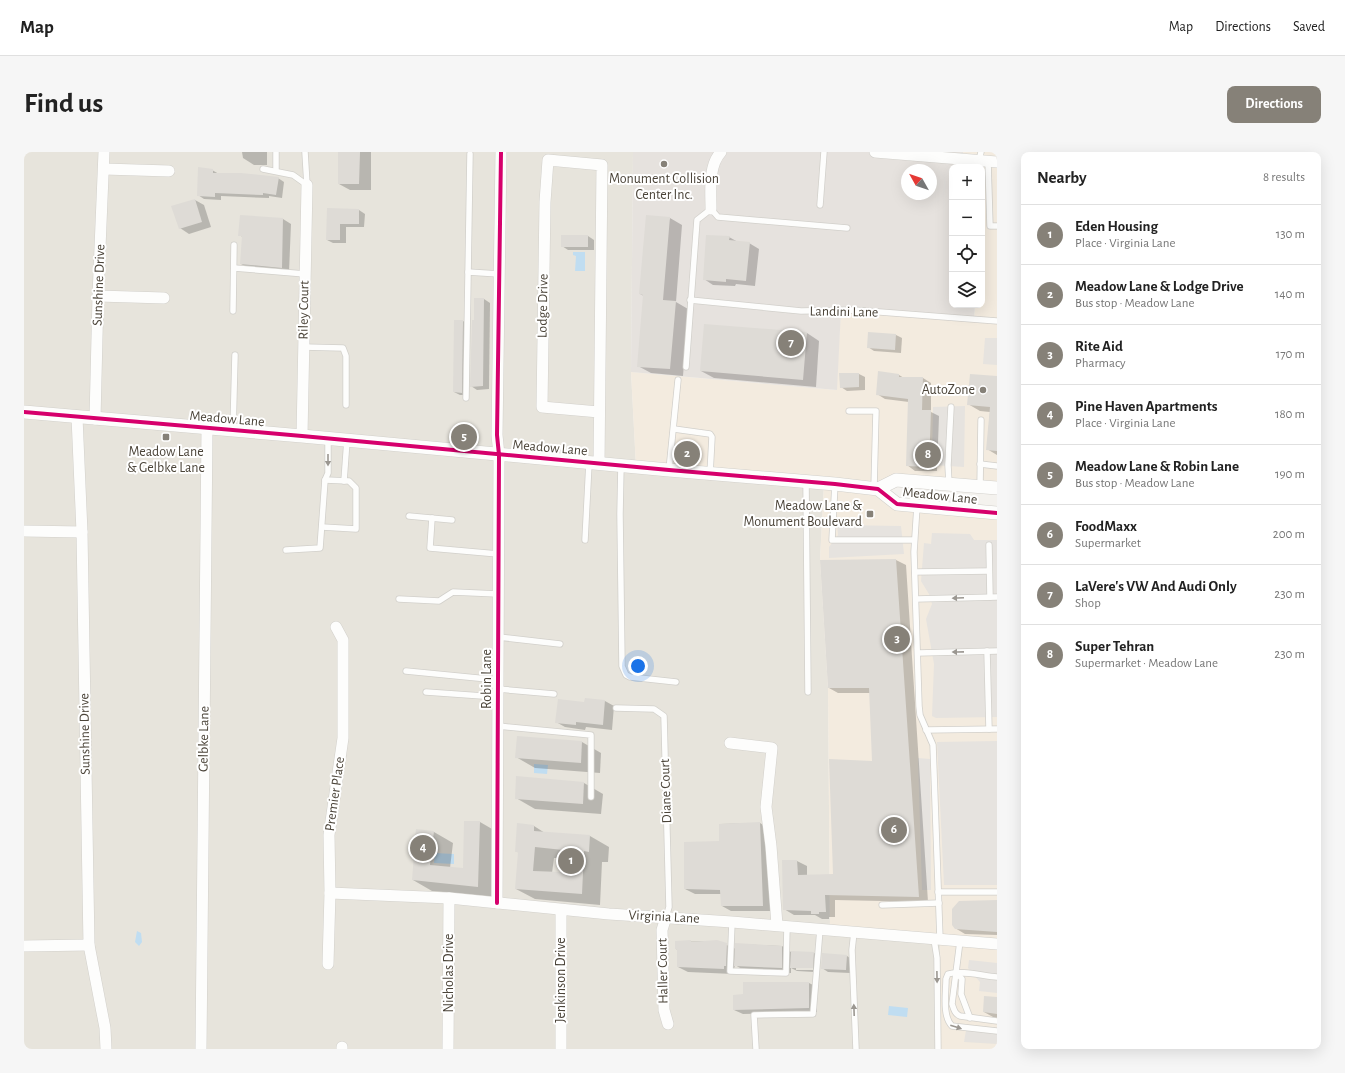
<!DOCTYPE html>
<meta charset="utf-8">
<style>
:root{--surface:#fff;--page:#f6f6f6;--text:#222;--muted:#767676;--line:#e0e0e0;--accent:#868178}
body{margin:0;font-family:"Alegreya Sans",sans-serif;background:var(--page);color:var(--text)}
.controls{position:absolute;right:12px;top:12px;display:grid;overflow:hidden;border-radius:8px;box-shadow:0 4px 16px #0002}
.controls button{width:36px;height:36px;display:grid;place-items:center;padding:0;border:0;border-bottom:1px solid var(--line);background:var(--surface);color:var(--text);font:20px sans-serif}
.compass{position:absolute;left:877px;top:12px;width:36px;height:36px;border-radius:50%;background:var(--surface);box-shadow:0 4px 16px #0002;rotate:310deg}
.you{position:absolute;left:614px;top:514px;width:14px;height:14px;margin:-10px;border:3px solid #fff;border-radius:50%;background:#1a73e8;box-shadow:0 0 0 6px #1a73e833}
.badge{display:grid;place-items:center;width:26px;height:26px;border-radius:50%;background:var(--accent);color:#fff;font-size:13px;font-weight:700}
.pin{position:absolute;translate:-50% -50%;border:2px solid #fff;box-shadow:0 1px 4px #0006}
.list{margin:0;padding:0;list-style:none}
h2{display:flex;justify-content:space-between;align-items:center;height:52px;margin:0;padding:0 16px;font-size:17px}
h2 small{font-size:13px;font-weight:400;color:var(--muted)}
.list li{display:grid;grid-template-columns:26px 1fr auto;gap:12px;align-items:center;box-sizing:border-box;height:60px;padding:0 16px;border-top:1px solid var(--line)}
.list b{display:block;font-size:15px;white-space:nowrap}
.list p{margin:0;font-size:13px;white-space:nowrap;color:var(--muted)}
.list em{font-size:13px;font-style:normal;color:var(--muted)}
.icon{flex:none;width:22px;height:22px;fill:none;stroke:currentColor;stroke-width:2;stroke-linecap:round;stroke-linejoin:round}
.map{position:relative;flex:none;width:973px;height:897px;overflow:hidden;border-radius:8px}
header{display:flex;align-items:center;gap:24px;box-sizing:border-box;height:56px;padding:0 20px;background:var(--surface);border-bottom:1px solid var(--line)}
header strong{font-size:19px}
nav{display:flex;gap:22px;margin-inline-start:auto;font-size:14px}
.intro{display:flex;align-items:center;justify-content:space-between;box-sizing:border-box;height:96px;padding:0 24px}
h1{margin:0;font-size:28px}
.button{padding:10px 18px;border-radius:8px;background:var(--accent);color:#fff;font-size:14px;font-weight:700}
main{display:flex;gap:24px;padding:0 24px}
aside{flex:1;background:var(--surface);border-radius:8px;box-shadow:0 4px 16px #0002}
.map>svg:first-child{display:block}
.residential{fill:#e7e4dc}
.commercial{fill:#f3ebdf}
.industrial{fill:#e6e2de;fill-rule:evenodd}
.parking{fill:#e6e3df}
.water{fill:#c0ddf1}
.shadow{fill:#0003;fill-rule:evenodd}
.building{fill:#dedbd6;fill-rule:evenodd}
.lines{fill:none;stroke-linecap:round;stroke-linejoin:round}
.service-casing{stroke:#d2d0cb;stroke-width:7}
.minor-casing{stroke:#d2d0cb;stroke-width:12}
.tertiary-casing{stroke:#d2d0cb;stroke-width:14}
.service{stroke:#fdfdfc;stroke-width:5.5}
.minor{stroke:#fdfdfc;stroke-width:11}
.tertiary{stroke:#fdfdfc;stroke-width:13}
.cycleway-casing{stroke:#fff;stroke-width:6}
.cycleway{stroke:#d6006c;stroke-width:4}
.oneway{fill:#9b9791}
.poi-dot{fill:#868178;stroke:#fff;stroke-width:1.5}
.labels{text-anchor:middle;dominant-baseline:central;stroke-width:4;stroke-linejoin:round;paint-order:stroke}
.poi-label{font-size:14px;fill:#4b4439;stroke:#fff}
.street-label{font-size:14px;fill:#4b4439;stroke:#fff}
</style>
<header>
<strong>Map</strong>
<nav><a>Map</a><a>Directions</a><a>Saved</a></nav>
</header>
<div class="intro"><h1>Find us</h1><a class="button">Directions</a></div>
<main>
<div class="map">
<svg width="973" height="897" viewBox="0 0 973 897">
<rect width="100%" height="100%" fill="#f4f2ee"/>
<path class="residential" d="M0 0H609L607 220 612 315 800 331 796 408 804 536 806 778 916 787 917 897H0Z"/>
<path class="commercial" d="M939 0H973V336L872 328 855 337 873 352 973 361V897H917L916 787 806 778 804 536 796 408 800 331 612 315 607 220 812 238 817 158 950 167 951 153H958V39L961 9 939 7Z"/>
<path class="industrial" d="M609 0H939V7L961 9 958 39V15H928V153H951L950 167 817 158 813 238 607 220ZM883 18H907V42H883Z"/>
<g class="parking">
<path d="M961 186H973V213L959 212Z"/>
<path d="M941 254 940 315 908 313 909 255Z"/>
<path d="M813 373 877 374 880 402 805 406V395L814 383Z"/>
<path d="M908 381 946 382 950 388H973V565L912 566 908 564 910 512 902 467 908 452 905 442 897 429 900 391 907 392Z"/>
<path d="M973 589V733H920L913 590Z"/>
<path d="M894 606 906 607 907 738H898Z"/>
<path d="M945 808 973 811V841L955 839 956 830 944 816Z"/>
<path d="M943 873 973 876V892L940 890Z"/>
</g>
<g class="water">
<path d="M549 100H561V119H551L552 104 549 103Z"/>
<path d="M510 612 524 613 523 622 510 621Z"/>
<path d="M411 701 430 702V712L410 711Z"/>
<path d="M113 779 117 781 118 790 115 794 111 790Z"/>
<path d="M865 854 884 856 883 865 864 863Z"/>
</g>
<g class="shadow">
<path d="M218 0H243V13H230L219 6Z"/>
<path d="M315 0H347V38H326L315 32Z"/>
<path d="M188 18 195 22 254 26 260 30 258 46 245 44V46L197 44V48L180 47 174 43Z"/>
<path d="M171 48 180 53 187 75 165 82 156 76Z"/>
<path d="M304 57 335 58 341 62 340 75H322V91H309L303 88Z"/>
<path d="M217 64 259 67 267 72 265 120 225 116 217 112 219 85 215 83Z"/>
<path d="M646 66 658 73 652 150 664 157 659 224 627 221 614 214 620 144 616 142Z"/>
<path d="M538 84H564L570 88V98H544L538 94Z"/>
<path d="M705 85 714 90 725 91 735 97 731 134 712 132 711 134 689 133 680 127Z"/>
<path d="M460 147 466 151 465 237 453 238 447 234 451 169Z"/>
<path d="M439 169 445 173 443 243H436L430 240Z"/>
<path d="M783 181 795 189 792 235 690 226 677 219Z"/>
<path d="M872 183 878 186 877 201 850 199 844 195Z"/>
<path d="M835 222 841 225V238L823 239 817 235Z"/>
<path d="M875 223 880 226H899L907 231V260L915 264 913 319H891L883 313 885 250 861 247 853 242Z"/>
<path d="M973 225V303L963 297 966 260 956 259 944 252Z"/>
<path d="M872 408 882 413 904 750 811 748V765H805V767H798L791 763H770L760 757 773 709 783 714V724L810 723 850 610 846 541H814L805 536Z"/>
<path d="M561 547 581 549 590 554 588 578 562 575 561 578 541 575 532 570 561 551Z"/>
<path d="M494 585 558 590 577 601 576 621 511 616 492 605Z"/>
<path d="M560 631 579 642 577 662 511 657 492 646Z"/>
<path d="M456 670 475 681 473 745 408 739 389 728 393 678 410 680 429 691 426 716 440 717Z"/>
<path d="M736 671 746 677 748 759H707L698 754V742H671L661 737 696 690V672Z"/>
<path d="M510 674 521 681 566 684 585 695 584 710H578L576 753 511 747 492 737 495 701 492 699ZM530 706H539L538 722 528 721Z"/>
<path d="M973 749V783L941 782 931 776Z"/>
<path d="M693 789 712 797V792L758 794 767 800 790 801 796 804 790 820 773 819 767 816V821L721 819 711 813 709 822 664 820 654 815V798L652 797V790ZM772 816H789V818H772Z"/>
<path d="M823 804 829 808 826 821 804 820 798 816Z"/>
<path d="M785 831 793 835V860L719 862 710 858 720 843Z"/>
<path d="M973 846V866L969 865 960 860Z"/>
</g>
<g class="building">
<path d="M314 0H336L335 32H314Z"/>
<path d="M174 15 189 17V21H217L255 25 252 43 239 41V43L191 41V45L173 44Z"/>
<path d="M171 47 178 70 155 77 147 54Z"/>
<path d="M303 56 335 57V72H316V88H302Z"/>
<path d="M216 63 259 66 258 116 216 112 218 84H214Z"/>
<path d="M622 63 646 65 639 148 652 149 646 217 613 215 619 143 615 142Z"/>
<rect x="537" y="83" width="27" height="12"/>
<path d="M682 83 706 84 705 88 726 90 722 129 702 127V130L679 128Z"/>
<path d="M450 146H460L459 234 446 235 448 168H450Z"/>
<path d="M430 168H439L438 241 429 240Z"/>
<path d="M680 172 783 180 779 228 676 219Z"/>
<path d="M844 180 872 182 871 198 843 196Z"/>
<path d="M854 219 875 222V225H899L898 258H907L905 315 882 314 884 247 852 243Z"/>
<path d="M815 221H835V235L816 236Z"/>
<path d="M946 222 973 224V299L962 298 966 255 943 253Z"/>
<path d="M872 407 895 745 801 743 802 760H795V762H787V759L759 758 758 708H773L774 723 809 722 805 607 848 609 845 536H804L796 408Z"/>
<path d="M561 546 581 548 579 573 552 570V573L531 571 534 547 560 550Z"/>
<path d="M493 584 558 589 557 611 491 606Z"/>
<path d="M492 624 560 630 559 652 491 647Z"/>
<path d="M440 669H456L454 735 388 728 392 677 410 679 406 713 439 716Z"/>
<path d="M736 670 739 754H697L696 738 660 737V690L695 689V672Z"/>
<path d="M493 671 510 673V679L566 683 565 700 560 699 558 742 491 737 494 700H491ZM511 695 539 698 537 720 509 719Z"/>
<path d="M973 748V780L931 777 928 773V757L935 749Z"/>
<path d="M667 788V790L693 788 703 791 702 814H700V817L653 815V797H651V789Z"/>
<path d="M711 791 758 794V816L710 814Z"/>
<path d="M767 799 790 800 789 816H766Z"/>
<path d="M798 801 823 803 822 818 797 817Z"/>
<path d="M719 830H785V856L709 858V843L719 842Z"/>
<path d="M960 844 973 845V862L959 860Z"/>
</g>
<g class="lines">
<defs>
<g id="service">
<path d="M252 0V19"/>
<path d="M281 0 283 33"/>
<path d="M955 9 957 0"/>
<path d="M964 9 966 74H973"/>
<path d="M239 17 269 23 283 33"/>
<path d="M796 53 800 0"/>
<path d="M210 116 281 122"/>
<path d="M444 120 475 122"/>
<path d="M666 148 777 159 830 158 973 169"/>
<path d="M209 159 210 93"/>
<path d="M279 195 319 196 322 204V253"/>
<path d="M662 215 673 68 687 57 694 65 823 76"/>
<path d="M442 246 446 2"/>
<path d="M825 259H852L850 336"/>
<path d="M650 277 686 282 688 285 686 322"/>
<path d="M209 279 211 203"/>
<path d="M956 312 973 314"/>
<path d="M597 313 596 362 598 514 602 523 606 525 652 530"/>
<path d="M645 318 654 228"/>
<path d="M320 329 323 288"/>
<path d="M782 330 784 540"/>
<path d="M811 332 808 388H890"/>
<path d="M925 332 924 313 927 255"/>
<path d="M956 335 957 268"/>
<path d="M893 354 890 400 895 554 896 563 909 593 916 787"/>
<path d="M385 364 428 368"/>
<path d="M408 366 406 396 474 402"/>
<path d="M298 375 332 377V336L325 329 301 328"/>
<path d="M561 388 565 311"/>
<path d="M965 393 966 445"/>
<path d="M262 398 296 396 301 328 304 321V286"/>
<path d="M891 420 965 419"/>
<path d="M375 447 415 449 429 440 474 442"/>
<path d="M892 447 973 445"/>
<path d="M474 485 536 492"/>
<path d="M963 499 965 577"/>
<path d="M894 501 973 499"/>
<path d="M382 519 474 528"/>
<path d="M474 537 530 542"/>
<path d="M402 540 473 545"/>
<path d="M592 556 630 557 640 564 645 755 642 765"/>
<path d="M474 574 567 583V645"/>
<path d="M902 578 973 577"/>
<path d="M914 740H973"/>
<path d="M858 753 915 751"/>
<path d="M708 770 706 819 762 821 763 774"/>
<path d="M830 780 828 798 832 897"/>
<path d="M910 787 913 806 914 897"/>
<path d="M936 789 928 852C930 858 931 862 936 864L973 869"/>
<path d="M932 820 938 827 937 842 946 866"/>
<path d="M973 825C960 824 935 818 924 822L922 827C922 841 918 864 928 874L973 879"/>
<path d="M732 897 730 863 789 862 796 777"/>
</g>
<g id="minor">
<path d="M851 0 973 10"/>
<path d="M80 17 145 19"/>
<path d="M687 57C687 39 684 14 697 0"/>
<path d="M74 144 140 146"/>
<path d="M53 265 58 380 65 793 81 876 82 897"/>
<path d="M71 267 74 144 80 0"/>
<path d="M278 284 283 33"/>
<path d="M575 312 578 13 524 8 521 50 518 255 575 260"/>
<path d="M0 379 58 380"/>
<path d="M706 591 748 596 742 655 747 694 753 773"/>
<path d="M306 741 425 746 585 762 708 770 973 792"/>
<path d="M473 751 475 303 473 283 477 0"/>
<path d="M537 758V897"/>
<path d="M642 765 638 778 640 858 644 872"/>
<path d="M0 794 65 793"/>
<path d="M304 812 306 741 305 683 319 586V488L312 475"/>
<path d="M177 897 183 277"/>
<path d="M318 897V895"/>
<path d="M424 897 425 746"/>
</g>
<g id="tertiary">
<path d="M0 260 278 284 645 318 811 332 854 337 873 352 973 361"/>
<path d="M854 337 872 328 973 336"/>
</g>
</defs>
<use href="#service" class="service-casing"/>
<use href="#minor" class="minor-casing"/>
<use href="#tertiary" class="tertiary-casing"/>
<use href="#service" class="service"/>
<use href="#minor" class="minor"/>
<use href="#tertiary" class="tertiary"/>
<defs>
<g id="cycleway">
<path d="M0 260 278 284 645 318 811 332 854 337 873 352 973 361"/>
<path d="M473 751 475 303 473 283 477 0"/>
</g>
</defs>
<use href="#cycleway" class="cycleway-casing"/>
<use href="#cycleway" class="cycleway"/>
</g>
<defs><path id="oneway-solid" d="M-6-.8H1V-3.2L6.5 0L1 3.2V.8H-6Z"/></defs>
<g class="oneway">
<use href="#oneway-solid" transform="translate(304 308) rotate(90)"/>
<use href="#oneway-solid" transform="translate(934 446) rotate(178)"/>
<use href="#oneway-solid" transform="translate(934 500) rotate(179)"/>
<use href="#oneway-solid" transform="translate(913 825) rotate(89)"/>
<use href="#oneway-solid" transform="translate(830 858) rotate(-92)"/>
<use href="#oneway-solid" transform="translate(932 875) rotate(18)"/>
</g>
<g class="poi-dot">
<circle cx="640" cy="12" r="4"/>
<circle cx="959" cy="238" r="4"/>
<rect x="138" y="281" width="8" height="8" rx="2"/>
<rect x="842" y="358" width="8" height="8" rx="2"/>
</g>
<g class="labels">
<g class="poi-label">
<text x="640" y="27">Monument Collision<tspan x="640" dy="16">Center Inc.</tspan></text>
<text x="951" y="238" text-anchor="end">AutoZone</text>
<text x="142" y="300">Meadow Lane<tspan x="142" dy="16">&amp; Gelbke Lane</tspan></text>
<text x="838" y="354" text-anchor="end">Meadow Lane &amp;<tspan x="838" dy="16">Monument Boulevard</tspan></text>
</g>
<g class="street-label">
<text transform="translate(75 133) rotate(-88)">Sunshine Drive</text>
<text transform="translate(519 154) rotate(-89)">Lodge Drive</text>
<text transform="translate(280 158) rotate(-89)">Riley Court</text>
<text transform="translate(820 160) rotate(1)">Landini Lane</text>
<text transform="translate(203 267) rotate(5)">Meadow Lane</text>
<text transform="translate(526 296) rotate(5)">Meadow Lane</text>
<text transform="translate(916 344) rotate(6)">Meadow Lane</text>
<text transform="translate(463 527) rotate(-90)">Robin Lane</text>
<text transform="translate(61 582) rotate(-91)">Sunshine Drive</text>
<text transform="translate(180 587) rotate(-89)">Gelbke Lane</text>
<text transform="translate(642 639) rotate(-92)">Diane Court</text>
<text transform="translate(311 642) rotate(-82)">Premier Place</text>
<text transform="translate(640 765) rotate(3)">Virginia Lane</text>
<text transform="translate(639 819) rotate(-91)">Haller Court</text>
<text transform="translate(425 821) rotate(-90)">Nicholas Drive</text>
<text transform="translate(537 828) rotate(-90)">Jenkinson Drive</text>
</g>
</g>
</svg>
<div class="controls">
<button>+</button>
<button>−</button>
<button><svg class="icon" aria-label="locate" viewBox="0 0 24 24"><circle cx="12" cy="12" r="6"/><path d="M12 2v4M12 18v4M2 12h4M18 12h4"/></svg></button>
<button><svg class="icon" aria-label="layers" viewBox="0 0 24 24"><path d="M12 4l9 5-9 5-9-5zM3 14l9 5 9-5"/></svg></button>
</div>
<svg class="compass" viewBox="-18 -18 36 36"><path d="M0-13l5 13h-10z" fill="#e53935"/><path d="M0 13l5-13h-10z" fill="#767676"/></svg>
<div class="you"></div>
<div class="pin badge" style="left:547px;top:709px">1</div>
<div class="pin badge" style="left:663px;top:302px">2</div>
<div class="pin badge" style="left:873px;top:487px">3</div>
<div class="pin badge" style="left:399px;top:696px">4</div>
<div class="pin badge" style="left:440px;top:285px">5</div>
<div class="pin badge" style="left:870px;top:678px">6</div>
<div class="pin badge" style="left:767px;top:191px">7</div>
<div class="pin badge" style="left:904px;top:303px">8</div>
</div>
<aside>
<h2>Nearby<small>8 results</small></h2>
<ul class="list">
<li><span class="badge">1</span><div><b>Eden Housing</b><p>Place · Virginia Lane</p></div><em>130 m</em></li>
<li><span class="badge">2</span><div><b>Meadow Lane &amp; Lodge Drive</b><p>Bus stop · Meadow Lane</p></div><em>140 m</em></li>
<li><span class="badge">3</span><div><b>Rite Aid</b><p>Pharmacy</p></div><em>170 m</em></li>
<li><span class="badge">4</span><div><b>Pine Haven Apartments</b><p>Place · Virginia Lane</p></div><em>180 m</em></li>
<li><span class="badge">5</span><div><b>Meadow Lane &amp; Robin Lane</b><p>Bus stop · Meadow Lane</p></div><em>190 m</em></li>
<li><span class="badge">6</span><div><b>FoodMaxx</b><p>Supermarket</p></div><em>200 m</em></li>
<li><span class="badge">7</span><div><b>LaVere's VW And Audi Only</b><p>Shop</p></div><em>230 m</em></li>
<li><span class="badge">8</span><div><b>Super Tehran</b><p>Supermarket · Meadow Lane</p></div><em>230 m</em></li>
</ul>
</aside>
</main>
